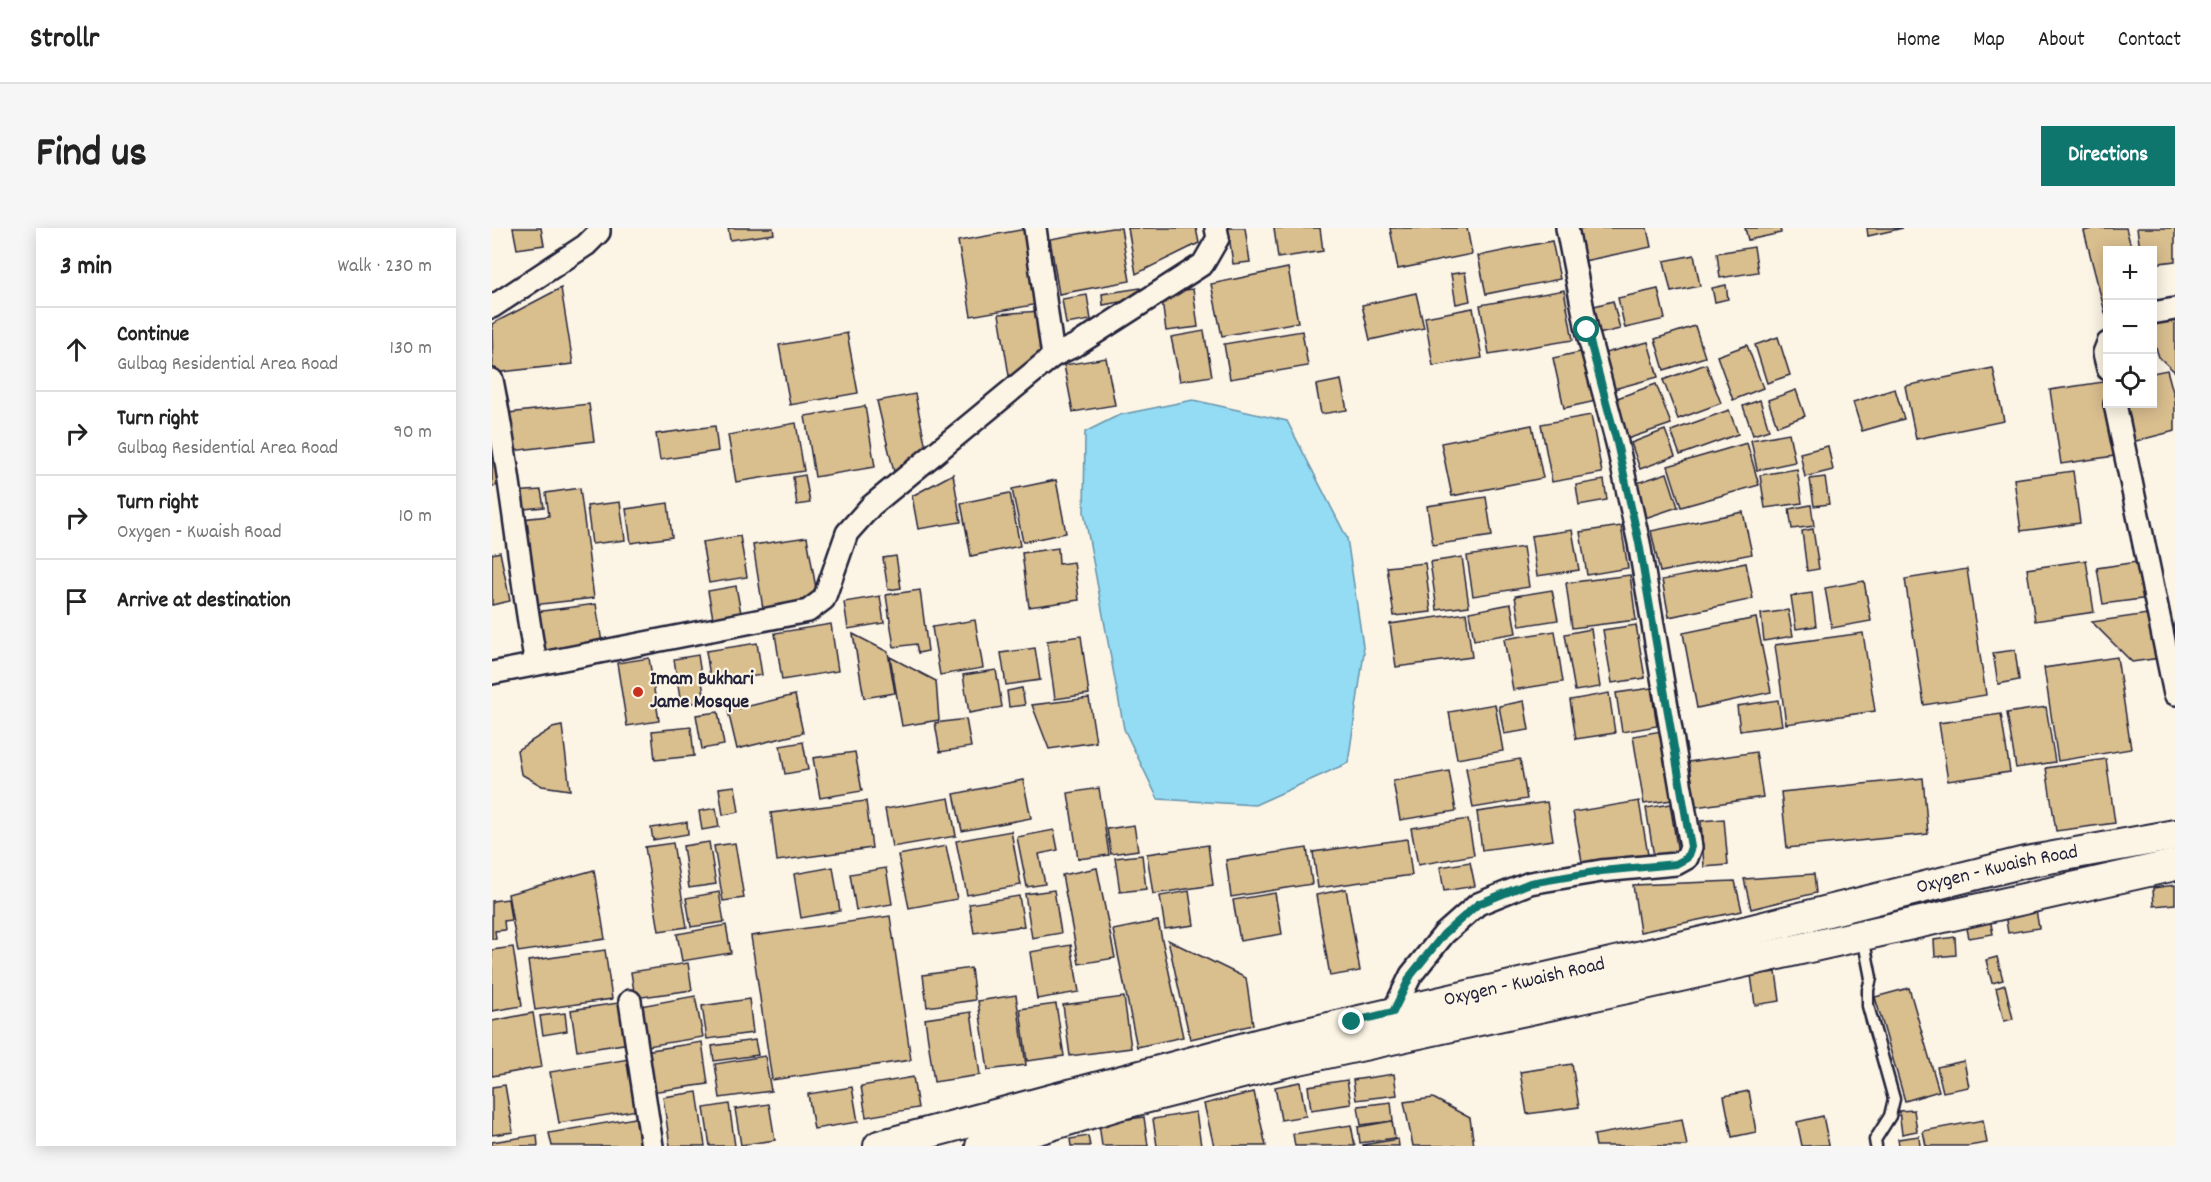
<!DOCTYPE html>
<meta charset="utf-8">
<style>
:root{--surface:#fff;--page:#f6f6f6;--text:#222;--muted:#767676;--line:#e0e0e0;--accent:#0f766e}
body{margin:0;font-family:Dekko,sans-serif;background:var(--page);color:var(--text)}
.controls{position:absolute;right:18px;top:18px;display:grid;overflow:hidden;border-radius:0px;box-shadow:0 3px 15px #0003}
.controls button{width:54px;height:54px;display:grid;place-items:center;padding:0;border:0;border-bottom:2px solid var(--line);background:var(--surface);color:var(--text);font:30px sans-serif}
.stop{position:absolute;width:18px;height:18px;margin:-14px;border:4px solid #0f766e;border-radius:50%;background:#fff}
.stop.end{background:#0f766e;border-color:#fff;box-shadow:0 2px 6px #0008}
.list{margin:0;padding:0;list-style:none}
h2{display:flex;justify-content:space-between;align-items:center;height:78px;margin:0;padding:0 24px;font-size:26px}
h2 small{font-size:20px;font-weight:400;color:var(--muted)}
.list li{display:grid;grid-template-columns:39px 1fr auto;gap:18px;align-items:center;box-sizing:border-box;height:84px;padding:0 24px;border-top:2px solid var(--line)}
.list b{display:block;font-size:22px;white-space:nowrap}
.list p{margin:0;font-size:20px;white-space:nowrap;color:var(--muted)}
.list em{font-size:20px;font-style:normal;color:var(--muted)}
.icon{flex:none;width:33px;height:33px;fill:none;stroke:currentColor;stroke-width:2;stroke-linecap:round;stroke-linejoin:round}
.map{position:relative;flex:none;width:1683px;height:918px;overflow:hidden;border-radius:0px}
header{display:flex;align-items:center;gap:36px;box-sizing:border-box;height:84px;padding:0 30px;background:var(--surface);border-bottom:2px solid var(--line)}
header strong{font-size:28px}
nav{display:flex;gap:33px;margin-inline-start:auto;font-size:21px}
.intro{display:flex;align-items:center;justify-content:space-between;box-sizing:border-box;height:144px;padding:0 36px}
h1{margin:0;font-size:42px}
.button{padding:15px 27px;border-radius:0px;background:var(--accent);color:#fff;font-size:21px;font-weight:700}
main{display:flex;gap:36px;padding:0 36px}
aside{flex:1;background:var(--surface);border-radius:0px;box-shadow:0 3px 15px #0003}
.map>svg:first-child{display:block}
.water{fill:#93dcf4;stroke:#6692aa;stroke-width:1.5}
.building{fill:#d9be8e;stroke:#22223b;stroke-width:1.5}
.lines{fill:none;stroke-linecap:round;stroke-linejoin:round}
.service-casing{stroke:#22223b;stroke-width:15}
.minor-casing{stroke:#22223b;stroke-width:26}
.secondary-casing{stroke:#22223b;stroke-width:34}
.service{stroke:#fcf5e5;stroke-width:10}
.minor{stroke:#fcf5e5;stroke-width:21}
.secondary{stroke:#fcf5e5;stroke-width:30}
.route{stroke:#0f766e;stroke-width:8}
.poi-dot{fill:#c8321e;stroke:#fcf5e5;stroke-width:2}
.labels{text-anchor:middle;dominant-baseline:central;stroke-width:4.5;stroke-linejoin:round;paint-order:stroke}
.poi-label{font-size:20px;font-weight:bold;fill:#22223b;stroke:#fcf5e5;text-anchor:start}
.street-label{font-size:20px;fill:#22223b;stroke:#fcf5e5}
</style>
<header>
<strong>Strollr</strong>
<nav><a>Home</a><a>Map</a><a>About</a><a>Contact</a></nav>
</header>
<div class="intro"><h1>Find us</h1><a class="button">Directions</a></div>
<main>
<aside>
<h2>3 min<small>Walk · 230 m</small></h2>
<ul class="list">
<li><svg class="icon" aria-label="ahead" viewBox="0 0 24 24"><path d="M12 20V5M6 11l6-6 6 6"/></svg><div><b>Continue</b><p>Gulbag Residential Area Road</p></div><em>130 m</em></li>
<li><svg class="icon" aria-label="right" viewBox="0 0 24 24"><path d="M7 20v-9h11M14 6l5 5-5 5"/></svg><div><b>Turn right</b><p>Gulbag Residential Area Road</p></div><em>90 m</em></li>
<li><svg class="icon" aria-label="right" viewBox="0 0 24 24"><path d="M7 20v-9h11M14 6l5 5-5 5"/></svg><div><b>Turn right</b><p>Oxygen - Kwaish Road</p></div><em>10 m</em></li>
<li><svg class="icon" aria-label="arrive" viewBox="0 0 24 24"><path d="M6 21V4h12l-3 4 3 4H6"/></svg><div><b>Arrive at destination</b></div></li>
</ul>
</aside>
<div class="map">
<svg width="1683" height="918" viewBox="0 0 1683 918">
<rect width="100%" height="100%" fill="#fcf5e5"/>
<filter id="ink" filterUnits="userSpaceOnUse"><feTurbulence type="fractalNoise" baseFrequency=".0167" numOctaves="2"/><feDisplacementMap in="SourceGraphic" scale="12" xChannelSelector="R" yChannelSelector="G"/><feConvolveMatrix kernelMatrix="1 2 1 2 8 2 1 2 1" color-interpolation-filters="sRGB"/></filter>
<g filter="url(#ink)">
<path class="water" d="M701 172 795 193 855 310 872 425 856 535 763 577 666 571 632 501 592 284 593 204 627 187Z"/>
<g class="building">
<path d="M21 0H49L52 17 25 21Z"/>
<path d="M236 0H281L282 6 238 12Z"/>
<path d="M620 0H629L638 53 567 66 558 11Z"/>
<path d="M636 0H704L707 15 644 46Z"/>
<path d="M736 0H753L758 34 741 36Z"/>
<path d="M782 0H828L831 23 786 30Z"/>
<path d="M898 0H975L980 26 906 41Z"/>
<path d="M1080 0H1155L1159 19 1087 34Z"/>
<path d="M1253 0H1288L1289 5 1256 12Z"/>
<path d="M1375 0H1411L1376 8Z"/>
<path d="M1603 0H1634L1640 22H1616L1614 88 1592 3Z"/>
<path d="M1645 0H1683V33L1660 36V22H1648Z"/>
<path d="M534 1 547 76 479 88 466 13Z"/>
<path d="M1060 13 1068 51 994 66 986 28Z"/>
<path d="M1262 19 1266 44 1228 50 1225 25Z"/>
<path d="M1202 27 1208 58 1179 64 1172 33Z"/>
<path d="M796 40 806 94 730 108 719 56Z"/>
<path d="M973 44 978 73 964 76 959 46Z"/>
<path d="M1234 57 1236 71 1223 74 1220 60Z"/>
<path d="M69 60 81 136 1 145 0 96Z"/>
<path d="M648 60 650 70 611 77 610 66Z"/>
<path d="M701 61 706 99 674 103 669 65Z"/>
<path d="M1166 61 1173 91 1133 100 1126 70Z"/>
<path d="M1072 62 1081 112 997 126 988 77Z"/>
<path d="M924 65 932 100 878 112 870 77Z"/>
<path d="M595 67 599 92 574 96 570 71Z"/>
<path d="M1121 73 1128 101 1102 107 1095 80Z"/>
<path d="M981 80 990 130 941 138 933 89Z"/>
<path d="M548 83 556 128 518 154 507 86Z"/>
<path d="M1683 84V144L1667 129 1660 108V87Z"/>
<path d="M1203 98 1213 129 1172 142 1163 111Z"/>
<path d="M712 103 720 148 688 153 679 109Z"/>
<path d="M810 103 816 138 738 151 732 116Z"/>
<path d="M355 105 366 165 298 177 287 117Z"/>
<path d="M1286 109 1298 147 1275 155 1263 117Z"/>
<path d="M1156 114 1166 149 1118 162 1109 126Z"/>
<path d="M1255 117 1271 160 1241 172 1225 128Z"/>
<path d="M1093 123 1104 173 1072 180 1061 130Z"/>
<path d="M614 130 623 177 581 184 572 137Z"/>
<path d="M1214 136 1229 175 1186 191 1171 152Z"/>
<path d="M1501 140 1512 193 1424 211 1413 158Z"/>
<path d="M1675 142 1683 171V203L1636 215 1626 176H1660V145Z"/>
<path d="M849 152 855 182 829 186 824 157Z"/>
<path d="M1611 154 1622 228 1569 236 1558 162Z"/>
<path d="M1164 156 1179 196 1135 211 1120 172Z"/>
<path d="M1403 161 1412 191 1370 203 1361 174Z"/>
<path d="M1304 162 1313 188 1285 198 1276 172Z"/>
<path d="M423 166 434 220 402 244 385 173Z"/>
<path d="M1268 172 1277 202 1261 207 1251 178Z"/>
<path d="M97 176 102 213 20 223 16 185Z"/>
<path d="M373 178 383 239 323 249 313 188Z"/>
<path d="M1237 182 1246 206 1188 227 1179 203Z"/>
<path d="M1099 187 1110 245 1060 254 1049 196Z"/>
<path d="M304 195 312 243 244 254 236 207Z"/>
<path d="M0 196 9 257 0 258Z"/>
<path d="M1040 197 1051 250 960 268 949 215Z"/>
<path d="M223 198 226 223 168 232 164 206Z"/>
<path d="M1173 202 1183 228 1148 241 1139 215Z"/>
<path d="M1297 205 1303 234 1265 242 1259 212Z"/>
<path d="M1255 215 1267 257 1189 279 1176 238Z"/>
<path d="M1336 218 1341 242 1313 249 1308 225Z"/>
<path d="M1305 241 1310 275 1273 280 1268 247Z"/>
<path d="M1581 243 1588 295 1529 303 1522 251Z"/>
<path d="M1175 245 1186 279 1147 292 1136 258Z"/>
<path d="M461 246 469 294 426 301 420 268Z"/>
<path d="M313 247 318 275 305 277 301 249Z"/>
<path d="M1333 249 1337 276 1322 278 1318 251Z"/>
<path d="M564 252 574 305 531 314 520 261Z"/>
<path d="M1112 252 1115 272 1087 277 1084 257Z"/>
<path d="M88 260 102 370 41 377 29 291 57 288 54 265Z"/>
<path d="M49 262 52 279 22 282 21 264Z"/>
<path d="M518 265 528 318 479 328 469 275Z"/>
<path d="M994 269 1000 308 941 317 935 278Z"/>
<path d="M128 274 133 312 100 316 95 278Z"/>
<path d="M176 275 180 309 139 315 134 281Z"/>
<path d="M1319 277 1322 298 1300 301 1297 281Z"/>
<path d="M1251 284 1260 326 1168 344 1159 303Z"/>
<path d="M1129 298 1136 340 1095 347 1088 304Z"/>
<path d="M1321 301 1327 341 1315 343 1310 303Z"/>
<path d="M1080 302 1087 342 1045 348 1039 308Z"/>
<path d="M248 308 255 349 217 355 210 314Z"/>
<path d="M315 309 326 372 271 381 261 317Z"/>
<path d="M1031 319 1037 359 981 368 975 328Z"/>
<path d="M566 320 567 336 582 334 587 372 537 379 530 325Z"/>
<path d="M8 324 18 373 0 377V326Z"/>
<path d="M404 328 409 360 396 362 391 330Z"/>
<path d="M970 329 977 378 945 382 938 334Z"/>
<path d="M1594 332 1602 384 1543 393 1535 341Z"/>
<path d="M1651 333 1657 370 1611 376 1605 340Z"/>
<path d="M933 335 939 384 902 388 895 339Z"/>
<path d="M1254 335 1261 371 1177 389 1170 352Z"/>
<path d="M1475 341 1494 467 1432 477 1413 351Z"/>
<path d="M1138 347 1144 392 1080 400 1074 355Z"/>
<path d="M1372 353 1379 393 1340 400 1333 360Z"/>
<path d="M244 358 250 391 222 396 216 363Z"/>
<path d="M428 362 436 423 426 425 424 416 402 419 394 367Z"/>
<path d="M1060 362 1066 392 1028 398 1023 368Z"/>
<path d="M1320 365 1324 398 1304 401 1299 368Z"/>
<path d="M388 368 392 395 356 401 352 374Z"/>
<path d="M104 376 110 415 48 423 43 384Z"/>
<path d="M1019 376 1024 405 982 412 977 384Z"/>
<path d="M1296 382 1301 408 1272 413 1269 386Z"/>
<path d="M974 385 980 429 904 439 898 396Z"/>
<path d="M1662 385 1668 430 1640 434 1600 394Z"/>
<path d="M1264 390 1279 464 1205 480 1191 405Z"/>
<path d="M483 392 491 440 448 447 440 399Z"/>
<path d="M339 396 346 443 290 452 283 405Z"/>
<path d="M1144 397 1153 450 1120 455 1111 402Z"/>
<path d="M1099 401 1108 459 1083 463 1073 406Z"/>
<path d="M1063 403 1071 454 1021 462 1012 411Z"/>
<path d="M1371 405 1383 483 1294 496 1283 417Z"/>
<path d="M361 406 396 424 403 465 372 470Z"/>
<path d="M589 408 597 466 563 471 555 413Z"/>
<path d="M265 415 270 447 219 455 214 423Z"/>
<path d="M543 420 548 452 514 457 509 425Z"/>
<path d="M1523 422 1527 452 1506 456 1501 425Z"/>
<path d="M206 427 213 473 189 477 182 431Z"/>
<path d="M398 429 444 453 447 492 410 498Z"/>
<path d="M1625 429 1639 521 1566 533 1552 440Z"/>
<path d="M157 430 167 493 135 498 125 435Z"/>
<path d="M504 442 510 479 477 485 471 447Z"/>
<path d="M530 460 533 477 517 479 515 463Z"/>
<path d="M1159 460 1165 498 1130 504 1124 465Z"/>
<path d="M1117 465 1123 505 1084 511 1078 472Z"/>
<path d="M303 467 311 505 245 521 236 483Z"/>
<path d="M597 470 604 514 557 521 540 477Z"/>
<path d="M1286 472 1290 497 1248 503 1245 478Z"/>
<path d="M1032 473 1037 502 1012 506 1007 478Z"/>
<path d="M1003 476 1011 523 965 531 957 484Z"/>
<path d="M1554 479 1563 534 1524 540 1515 485Z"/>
<path d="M226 484 232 517 210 521 204 487Z"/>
<path d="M1509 486 1518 544 1456 553 1447 495Z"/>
<path d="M474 491 479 519 448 524 443 495Z"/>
<path d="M70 498 78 562 50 558 29 546 25 522 60 500Z"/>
<path d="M199 499 202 528 163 532 160 503Z"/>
<path d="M1169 503 1180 572 1152 576 1141 508Z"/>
<path d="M311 514 316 542 293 546 288 518Z"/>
<path d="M363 524 370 563 328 570 321 530Z"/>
<path d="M1264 524 1271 569 1204 579 1197 534Z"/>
<path d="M1028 531 1035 571 981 580 974 540Z"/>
<path d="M1614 531 1623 595 1564 603 1554 540Z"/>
<path d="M957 543 964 583 908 592 901 553Z"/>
<path d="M1431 550 1436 606 1295 620 1289 564Z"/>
<path d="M531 552 539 590 470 603 462 566Z"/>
<path d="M243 558 247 584 231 587 227 560Z"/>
<path d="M607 560 617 627 586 631 576 565Z"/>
<path d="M457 570 464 608 400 619 393 581Z"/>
<path d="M374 573 380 620 285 633 279 585Z"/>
<path d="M1147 573 1156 627 1091 639 1081 584Z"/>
<path d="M1055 574 1061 612 990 622 985 584Z"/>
<path d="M1178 576 1186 625 1162 629 1154 580Z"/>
<path d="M224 580 227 599 210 602 207 583Z"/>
<path d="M976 591 982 627 926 637 919 600Z"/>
<path d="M1232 591 1236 637 1212 639 1209 593Z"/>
<path d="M195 594 196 606 161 612 159 600Z"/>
<path d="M642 597 646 622 619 626 615 601Z"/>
<path d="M562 602 566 622 547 626 553 656 535 659 525 609Z"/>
<path d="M519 603 529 657 475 667 464 613Z"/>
<path d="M915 611 920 647 826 660 821 624Z"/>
<path d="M217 614 224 656 197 660 191 618Z"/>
<path d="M181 615 195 699 167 703 153 619Z"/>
<path d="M243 615 252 670 231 673 222 618Z"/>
<path d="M716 617 721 657 661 666 655 626Z"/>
<path d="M454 618 465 671 417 680 406 627Z"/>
<path d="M815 620 820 656 739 669 734 632Z"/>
<path d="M650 627 654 661 628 664 623 630Z"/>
<path d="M978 634 983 658 952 663 948 639Z"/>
<path d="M341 639 348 683 309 690 302 646Z"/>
<path d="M394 640 400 676 364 682 358 646Z"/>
<path d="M605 640 623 730 587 736 570 647Z"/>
<path d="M102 642 113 711 26 724 16 666Z"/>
<path d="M1322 646 1324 665 1259 681 1252 651Z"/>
<path d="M1243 653 1250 683 1148 704 1141 657Z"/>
<path d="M1683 657V676L1662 678 1661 660Z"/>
<path d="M854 661 868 743 838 748 824 667Z"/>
<path d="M562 662 569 705 540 710 533 666Z"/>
<path d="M697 663 702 697 673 701 668 668Z"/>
<path d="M227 664 232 694 199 699 194 670Z"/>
<path d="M783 665 790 706 748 713 741 672Z"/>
<path d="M527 668 532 698 482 705 477 676Z"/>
<path d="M16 671 19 692 12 693 13 702 3 703 4 711H0V673Z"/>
<path d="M1544 682 1547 700 1516 705 1513 686Z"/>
<path d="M398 688 419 832 280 852 259 708Z"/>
<path d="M1498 691 1501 706 1477 710 1474 696Z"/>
<path d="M666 693 691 809 645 819 621 702Z"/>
<path d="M234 697 239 725 190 733 185 706Z"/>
<path d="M1463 709 1464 727 1443 729 1442 712Z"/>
<path d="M676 712 754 750 761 797 698 811Z"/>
<path d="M579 717 587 764 545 771 538 724Z"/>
<path d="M21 719 30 778 0 783V722Z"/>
<path d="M113 722 120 771 43 782 36 733Z"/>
<path d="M1505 729 1511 752 1500 755 1494 732Z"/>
<path d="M196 735 200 762 143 770 139 744Z"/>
<path d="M479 740 483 772 435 779 431 747Z"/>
<path d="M1284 744 1288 773 1263 777 1259 747Z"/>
<path d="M1513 757 1521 791 1512 793 1504 760Z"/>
<path d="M1417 760 1447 863 1413 873 1383 769Z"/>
<path d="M524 767 534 837 496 842 486 773Z"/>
<path d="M203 768 211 809 156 818 148 778Z"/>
<path d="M632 769 639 820 578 828 571 777Z"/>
<path d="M257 771 261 805 215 811 210 778Z"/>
<path d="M133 774 138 815 85 823 79 782Z"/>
<path d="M564 776 572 828 535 833 528 781Z"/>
<path d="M479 784 488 847 442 854 433 791Z"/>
<path d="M41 785 50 839 0 848V793Z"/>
<path d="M73 785 75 803 51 807 48 788Z"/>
<path d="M263 812 266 827 222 833 220 818Z"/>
<path d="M210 814 216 856 159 864 153 823Z"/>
<path d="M273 828 279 863 228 870 223 836Z"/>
<path d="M137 831 146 882 67 895 58 844Z"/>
<path d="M1472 833 1477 859 1451 864 1445 839Z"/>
<path d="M1080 836 1087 879 1035 886 1028 844Z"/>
<path d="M902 846 905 867 864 872 861 852Z"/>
<path d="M421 849 426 880 374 889 369 858Z"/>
<path d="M855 852 859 876 819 882 816 858Z"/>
<path d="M808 854 814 888 789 892 783 859Z"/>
<path d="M13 857 21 904 0 907V859Z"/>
<path d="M360 859 366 894 322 901 316 866Z"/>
<path d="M1257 863 1264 904 1240 909 1232 868Z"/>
<path d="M205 864 213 918H178L171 869Z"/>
<path d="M762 864 774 918H722L712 876Z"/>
<path d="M941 870 978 890 982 918H921L912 874Z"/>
<path d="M899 874 901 893 869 897 866 878Z"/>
<path d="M237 876 243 918H218L212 880Z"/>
<path d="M277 876 283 912 249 917 243 881Z"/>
<path d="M1422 882 1425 903 1410 906 1407 883Z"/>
<path d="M704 884 709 918H665L661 891Z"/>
<path d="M1331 888 1337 917 1310 918 1305 894Z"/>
<path d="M148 889 153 918H60L57 905Z"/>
<path d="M652 889 656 918H610L607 895Z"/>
<path d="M1190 891 1195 918H1104L1102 907Z"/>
<path d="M1491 892 1495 915 1476 918H1434L1431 903Z"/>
<path d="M900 893 903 910 868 915 866 899Z"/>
<path d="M859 897 863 918H803L801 906Z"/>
<path d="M45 907 46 918H0V914Z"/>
<path d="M596 908 598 918H579L578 911Z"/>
<path d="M1427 908 1428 918H1407L1406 911Z"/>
<path d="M906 911 907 918H871V917Z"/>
</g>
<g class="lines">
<defs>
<path id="service" d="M1371 709 1379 750 1376 762V778L1402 871 1398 888 1383 912 1384 918"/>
<g id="minor">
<path d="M0 79 94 17 107 4V0"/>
<path d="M1660 85 1683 81"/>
<path d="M1616 115 1612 125 1616 141"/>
<path d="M561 128 586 116 711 36 726 10 724 0"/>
<path d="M0 152C19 246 27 342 44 436"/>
<path d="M1623 176 1683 466"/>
<path d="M0 445 316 383 332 371 355 305 379 278 561 128 543 0"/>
<path d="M138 773 160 918"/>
<path d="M901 784 919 747 952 706 986 676 1038 655 1109 643 1184 636 1195 630 1199 619 1147 315 1125 215 1095 102 1075 0"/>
</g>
<g id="secondary">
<path id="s1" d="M387 918 772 815 1232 709 1529 635 1683 607"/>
<path d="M489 918 629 876 793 834 1135 760 1683 637"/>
</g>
</defs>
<use href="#service" class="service-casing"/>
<use href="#minor" class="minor-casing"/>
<use href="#secondary" class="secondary-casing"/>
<use href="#service" class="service"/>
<use href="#minor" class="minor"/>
<use href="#secondary" class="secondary"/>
</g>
</g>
<g class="lines" filter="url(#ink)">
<path class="route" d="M860 794 901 784 919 747 952 706 986 676 1038 655 1109 643 1184 636 1195 630 1199 619 1147 315 1125 215 1095 102"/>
</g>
<circle class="poi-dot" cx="146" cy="464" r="6"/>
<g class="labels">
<g class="poi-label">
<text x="158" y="452">Imam Bukhari<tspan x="158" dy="23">Jame Mosque</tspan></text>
</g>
<g class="street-label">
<text stroke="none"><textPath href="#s1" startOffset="1152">Oxygen - Kwaish Road</textPath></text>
<text stroke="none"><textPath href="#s1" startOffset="666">Oxygen - Kwaish Road</textPath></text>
</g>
</g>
</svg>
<div class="controls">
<button>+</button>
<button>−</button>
<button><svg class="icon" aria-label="locate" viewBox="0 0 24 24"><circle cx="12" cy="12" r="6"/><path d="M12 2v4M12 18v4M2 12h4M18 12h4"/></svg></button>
</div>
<div class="stop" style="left:1095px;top:102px"></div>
<div class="stop end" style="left:860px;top:794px"></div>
</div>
</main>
